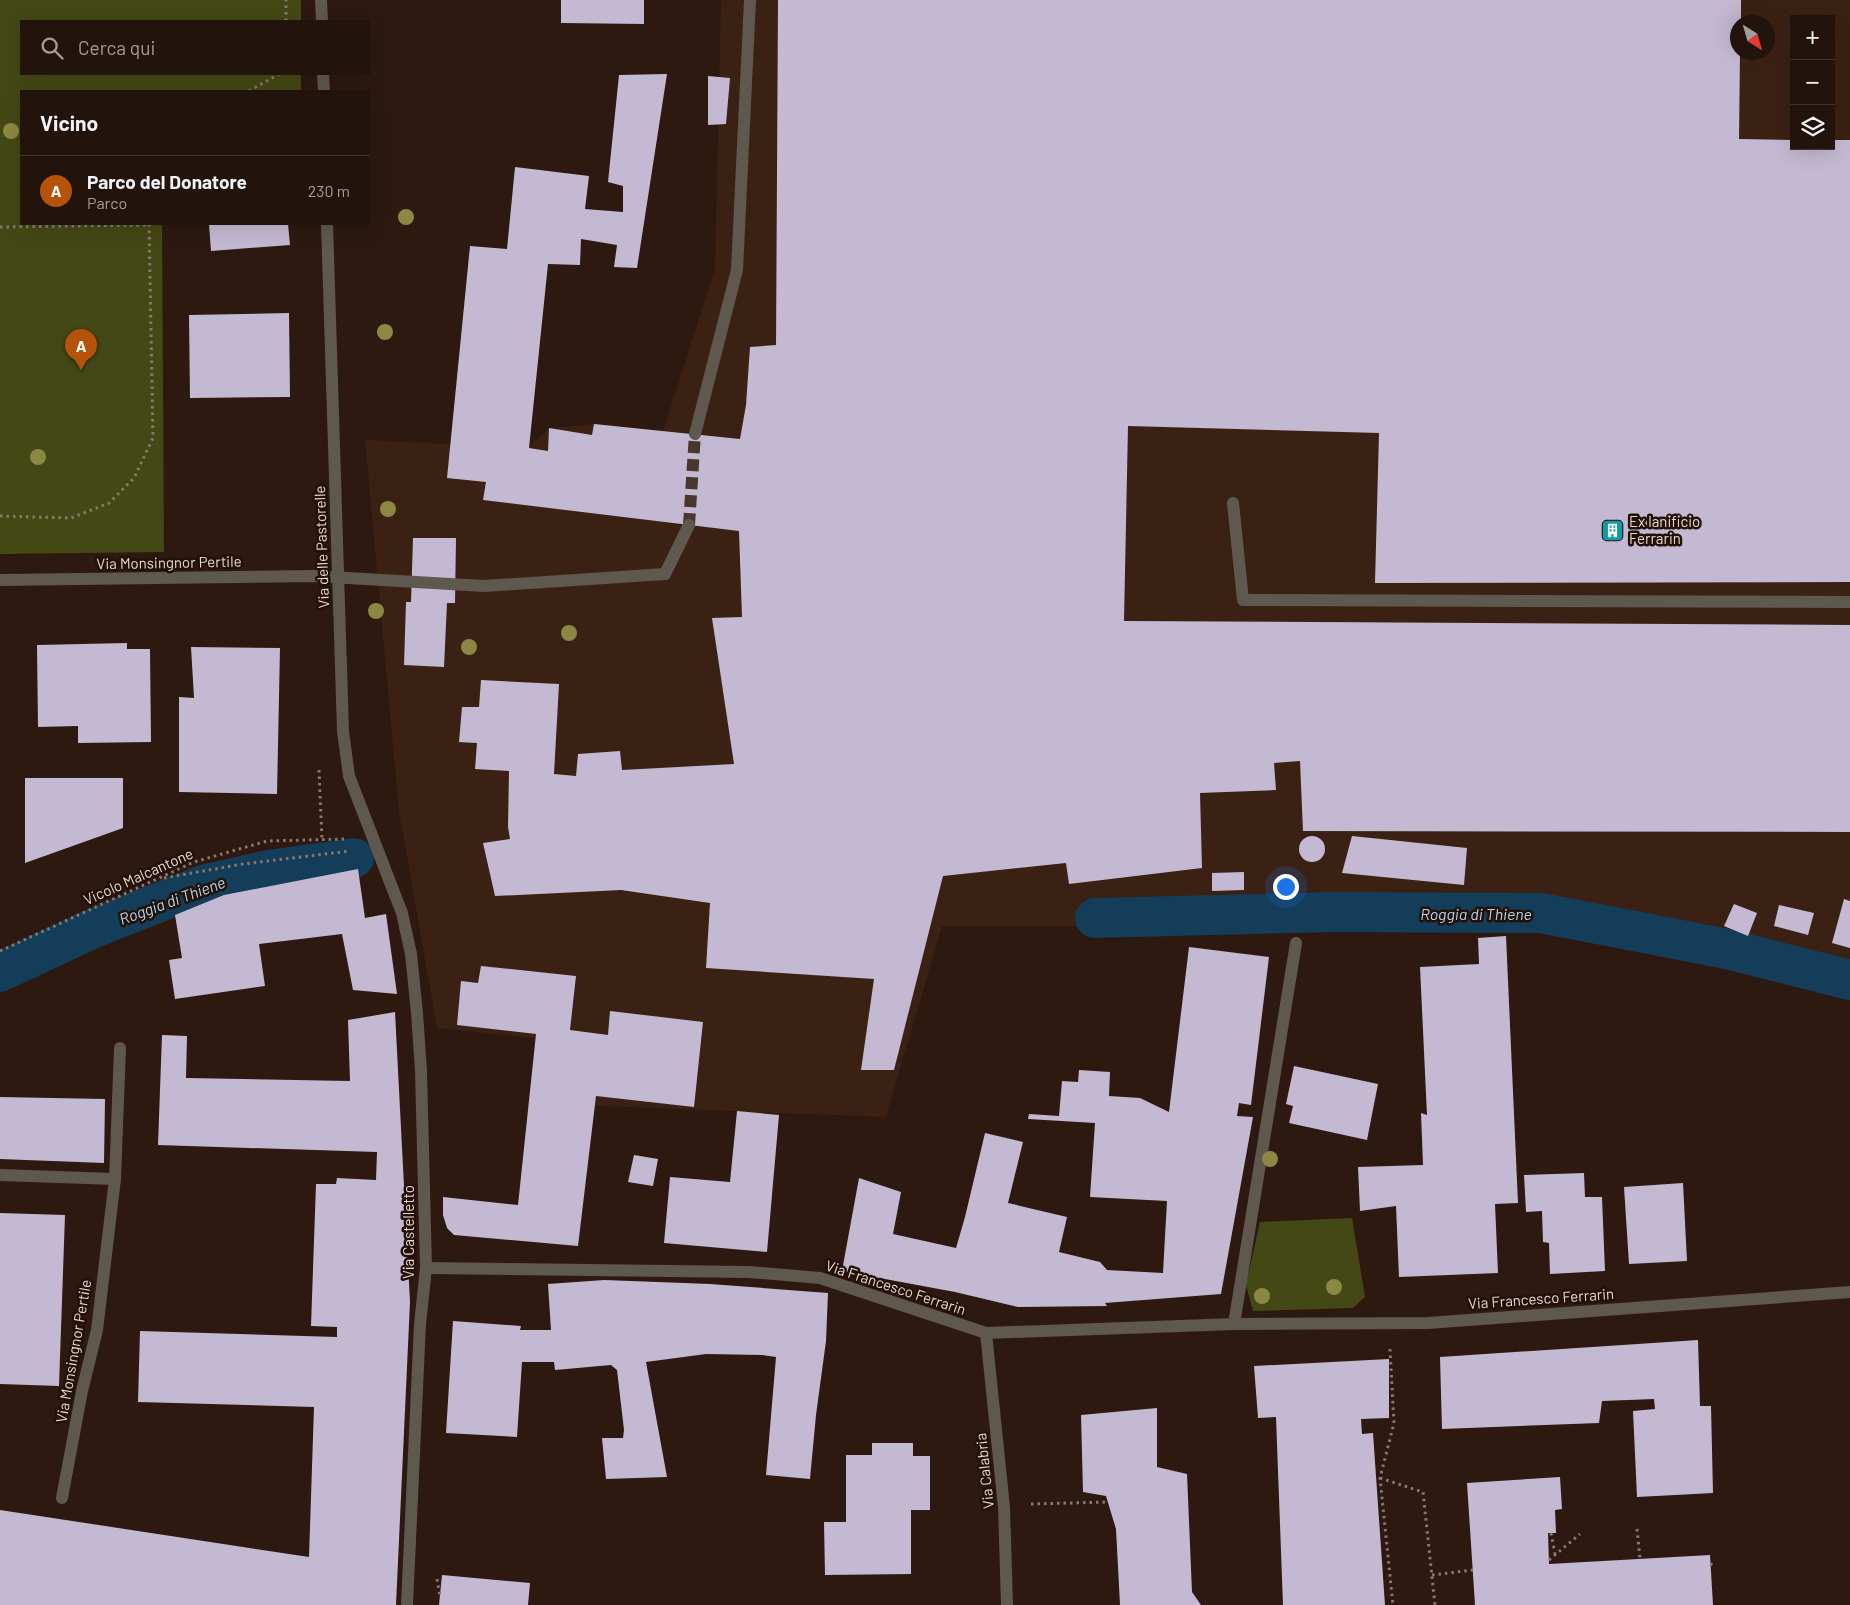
<!DOCTYPE html>
<html lang="it">
<meta charset="utf-8">
<style>
:root{--surface:#22130c;--page:#2e201a;--text:#f1f3f6;--muted:#a29e9d;--line:#3f322d;--accent:#b45309}
body{margin:0;font-family:Barlow,sans-serif;background:var(--page);color:var(--text)}
.controls{position:absolute;right:15px;top:15px;display:grid;overflow:hidden;border-radius:0px;box-shadow:0 5px 20px #0002}
.controls button{width:45px;height:45px;display:grid;place-items:center;padding:0;border:0;border-bottom:1px solid var(--line);background:var(--surface);color:var(--text);font:25px sans-serif}
.compass{position:absolute;left:1730px;top:15px;width:45px;height:45px;border-radius:50%;background:var(--surface);box-shadow:0 5px 20px #0002;rotate:143deg}
.you{position:absolute;left:1285px;top:886px;width:18px;height:18px;margin:-12px;border:4px solid #fff;border-radius:50%;background:#1a73e8;box-shadow:0 0 0 8px #1a73e833}
.badge{display:grid;place-items:center;width:32px;height:32px;border-radius:50%;background:var(--accent);color:#fff;font-size:16px;font-weight:700}
.pin{position:absolute;translate:-50% -41px;filter:drop-shadow(0 1px 2px #0008)}
.pin::after{content:'';position:absolute;top:26px;width:18px;height:15px;background:inherit;clip-path:polygon(0 0,100% 0,50% 100%)}
.list{margin:0;padding:0;list-style:none}
h2{display:flex;justify-content:space-between;align-items:center;height:65px;margin:0;padding:0 20px;font-size:21px}
h2 small{font-size:16px;font-weight:400;color:var(--muted)}
.list li{display:grid;grid-template-columns:32px 1fr auto;gap:15px;align-items:center;box-sizing:border-box;height:70px;padding:0 20px;border-top:1px solid var(--line)}
.list b{display:block;font-size:19px;white-space:nowrap}
.list p{margin:0;font-size:16px;white-space:nowrap;color:var(--muted)}
.list em{font-size:16px;font-style:normal;color:var(--muted)}
.icon{flex:none;width:28px;height:28px;fill:none;stroke:currentColor;stroke-width:2;stroke-linecap:round;stroke-linejoin:round}
.map{position:relative;flex:none;width:1850px;height:1605px;overflow:hidden}
.search{position:absolute;background:var(--surface);box-shadow:0 5px 20px #0002;left:20px;top:20px;width:350px;height:55px;display:flex;align-items:center;gap:12px;box-sizing:border-box;padding:0 18px;border-radius:0px;color:var(--muted);font-size:19px}
.panel{position:absolute;background:var(--surface);box-shadow:0 5px 20px #0002;left:20px;top:90px;width:350px;height:135px;border-radius:0px}
.map>svg:first-child{display:block}
.built{fill:#3b2114;fill-rule:evenodd}
.green{fill:#444815}
.lines{fill:none;stroke-linecap:round;stroke-linejoin:round}
.canal{stroke:#133d59;stroke-width:40}
.building{fill:#c4b9d2}
.minor-tunnel{stroke:#49362d;stroke-width:12;stroke-dasharray:12 6;stroke-linecap:butt}
.path{stroke:#897870;stroke-width:3;stroke-dasharray:2.5 4;stroke-linecap:butt}
.minor{stroke:#5e584f;stroke-width:12}
.tree{fill:#8c8844}
.labels{text-anchor:middle;dominant-baseline:central;stroke-width:5;stroke-linejoin:round;paint-order:stroke}
.poi-label{font-size:15px;fill:#e6d8d1;stroke:#231007;text-anchor:start}
.street-label{font-size:15px;fill:#e6d8d1;stroke:#231007}
.water-label{font-size:16px;font-style:italic;fill:#b3d8f5;stroke:#231007}
</style>
<div class="map">
<svg width="1850" height="1605" viewBox="0 0 1850 1605">
<rect width="100%" height="100%" fill="#2d1910"/>
<path class="built" d="M721 0H1850V988L1531 926H942L886 1117 577 1105 582 1043 437 1028 399 811 365 440 528 448 549 428 597 424 663 431 715 269ZM1794 19H1831V146H1794ZM1738 22H1768V52H1738Z"/>
<g class="green">
<path d="M0 0H301V21H21V74H301V91H21V224H162L164 552 0 554Z"/>
<path d="M1352 1218 1365 1297 1353 1308 1253 1311 1246 1285 1260 1222Z"/>
</g>
<g class="lines">
<g class="canal">
<path d="M1095 918 1334 912 1541 913 1727 949 1850 980"/>
<path d="M0 972 94 928 203 885 268 870 354 858"/>
</g>
</g>
<g class="building">
<path d="M561 0H644V24L561 23Z"/>
<path d="M778 0H1741V22H1738V52H1740L1739 139 1794 140V146H1831V140H1850V582L1375 583 1379 433 1128 426 1124 621 1850 625V832L1303 831 1300 761 1274 763 1276 790 1200 793 1202 868 1069 884 1066 863 943 876 894 1070H861L874 979 706 968 710 903 621 890 495 896 483 843 510 839 508 827 509 771 475 769 477 743 459 742 462 707H479L481 680 559 684 554 774 576 776 578 754 620 751 622 770 734 764 712 618 742 617 739 531 483 500 486 482 447 478 470 246 507 249 515 167 589 176 585 209 623 212V186L608 182 619 75 667 74 637 268 614 267 617 245 581 239 580 265 548 264 529 448 548 451 549 428 592 435 594 424 740 439 746 405 750 347 776 345Z"/>
<path d="M708 76 730 78 726 124 708 125Z"/>
<path d="M209 224H288L290 245 211 251Z"/>
<path d="M289 313 290 397 190 398 189 315Z"/>
<path d="M413 538H456L455 603H447L444 667 404 665 406 602H411Z"/>
<path d="M127 643V649H150L151 742 78 743V726L38 727 37 645Z"/>
<path d="M191 647 280 648 277 794 179 792V697L194 698Z"/>
<path d="M25 778H123V828L25 863Z"/>
<circle cx="1312" cy="849" r="13"/>
<path d="M1352 836 1467 848 1464 885 1342 873Z"/>
<path d="M358 869 365 918 386 914 397 994 353 990 342 934 259 944 265 986 175 999 169 960 182 958 175 915 224 895Z"/>
<path d="M1244 872V890L1212 891V873Z"/>
<path d="M1844 899 1850 901V948L1832 943Z"/>
<path d="M1734 904 1757 913 1748 936 1724 926Z"/>
<path d="M1779 905 1814 913 1808 935 1774 926Z"/>
<path d="M1506 936 1518 1203 1495 1204 1498 1273 1399 1277 1396 1206 1360 1211 1358 1167 1423 1165 1421 1113 1427 1115 1420 967 1479 964 1478 938Z"/>
<path d="M1189 947 1269 957 1251 1105 1239 1103 1237 1116 1253 1117 1221 1294 1105 1303 1107 1306 1018 1307 955 1292 842 1271 859 1178 901 1192 893 1234 956 1248 965 1217 985 1133 1023 1142 1008 1203 1067 1217 1059 1252 1100 1262 1107 1270 1163 1273 1167 1201 1090 1197 1095 1123 1028 1119 1029 1114 1059 1116 1062 1081 1078 1082 1079 1070 1110 1072 1109 1096 1140 1098 1169 1112Z"/>
<path d="M481 966 576 976 570 1030 608 1035 610 1011 703 1022 694 1107 596 1096 578 1246 454 1235 447 1228 443 1215V1197L518 1205 536 1034 457 1025 461 981 478 983Z"/>
<path d="M395 1012 410 1302 396 1605H0V1510L309 1557 314 1407 138 1402 140 1331 337 1337V1327L311 1326 316 1184H336L337 1178 376 1180 377 1152 158 1145 162 1035 187 1036 186 1078 350 1081 348 1020Z"/>
<path d="M1294 1066 1378 1084 1367 1140 1289 1123 1293 1106 1286 1104Z"/>
<path d="M0 1097 105 1099 104 1163 0 1159Z"/>
<path d="M737 1111 779 1115 767 1252 664 1243 670 1177 730 1182Z"/>
<path d="M634 1155 658 1159 653 1186 628 1182Z"/>
<path d="M1584 1173 1585 1197H1602L1605 1271 1550 1274 1549 1243 1543 1242 1542 1211 1526 1212 1524 1175Z"/>
<path d="M1683 1183 1687 1261 1629 1264 1624 1187Z"/>
<path d="M0 1213 65 1215 59 1386 0 1384Z"/>
<path d="M604 1280 710 1284 828 1293 826 1341 816 1415 810 1479 766 1475 776 1357 762 1355 706 1354 646 1362 667 1477 606 1479 602 1438H623L624 1430 617 1370 611 1365 555 1370 554 1362H522L517 1437 446 1433 453 1321 521 1326 520 1330H551L548 1284Z"/>
<path d="M1698 1340 1700 1406H1711L1713 1493 1637 1497 1633 1411 1655 1409 1654 1399 1602 1401 1599 1423 1442 1429 1440 1357Z"/>
<path d="M1389 1359V1418L1361 1419 1362 1434 1373 1433 1385 1605H1283L1276 1417 1258 1418 1254 1366Z"/>
<path d="M1157 1408V1467L1187 1474 1192 1592 1201 1605H1120L1116 1529 1106 1496 1083 1492 1081 1415Z"/>
<path d="M872 1443H913V1456H930V1510H911V1574L825 1575 824 1522H846V1455H872Z"/>
<path d="M1560 1477 1562 1509 1555 1510 1556 1533H1548L1549 1564 1710 1555 1713 1605H1475L1467 1483Z"/>
<path d="M442 1575 530 1583 528 1605H439Z"/>
</g>
<g class="lines">
<path class="minor-tunnel" d="M689 525 695 434"/>
<g class="path">
<path d="M286 21V0"/>
<path d="M249 91 279 74"/>
<path d="M0 227 149 225"/>
<path d="M0 516 71 518 109 503 134 478 153 438 149 224"/>
<path d="M319 770 322 840"/>
<path d="M164 878 243 864 350 851"/>
<path d="M0 951 194 862 267 841 344 839"/>
<path d="M1390 1349 1394 1423 1380 1478 1393 1605"/>
<path d="M1380 1478 1423 1492 1435 1605"/>
<path d="M1031 1504 1108 1502"/>
<path d="M1637 1529 1640 1559"/>
<path d="M1551 1533 1555 1554"/>
<path d="M1549 1560 1580 1534"/>
<path d="M1710 1564 1715 1565"/>
<path d="M1432 1575 1473 1570"/>
<path d="M437 1579 440 1596"/>
</g>
<g class="minor">
<path d="M321 0 322 21"/>
<path d="M323 74 324 91"/>
<path d="M327 224 343 731 349 776 402 913 411 954 417 1013 421 1071 426 1268 420 1324 407 1605"/>
<path d="M695 434 737 270 750 0"/>
<path d="M1233 503 1243 600 1850 602"/>
<path d="M0 580 314 576 484 586 665 574 689 525"/>
<path d="M0 1175 115 1179"/>
<path d="M426 1268 749 1272 820 1278 986 1333 1234 1324 1428 1323 1850 1292"/>
<path d="M1234 1324 1296 943"/>
<path d="M986 1333 1004 1507 1007 1605"/>
<path d="M62 1498 82 1391 97 1330 115 1179 120 1048"/>
</g>
</g>
<g class="tree">
<circle cx="11" cy="131" r="8"/>
<circle cx="406" cy="217" r="8"/>
<circle cx="385" cy="332" r="8"/>
<circle cx="38" cy="457" r="8"/>
<circle cx="388" cy="509" r="8"/>
<circle cx="376" cy="611" r="8"/>
<circle cx="569" cy="633" r="8"/>
<circle cx="469" cy="647" r="8"/>
<circle cx="1270" cy="1159" r="8"/>
<circle cx="1334" cy="1287" r="8"/>
<circle cx="1262" cy="1296" r="8"/>
</g>
<defs>
<symbol id="building-square" viewBox="-11 -11 22 22"><rect x="-9" y="-9" width="18" height="18" rx="4" fill="#0f9aa8" stroke="#231007"/><path d="M-4-6H4V6H1V3H-1V6H-4ZM-2.5-4.3h1.7v1.8h-1.7ZM.8-4.3h1.7v1.8H.8ZM-2.5-1h1.7V.8h-1.7ZM.8-1h1.7V.8H.8Z" fill="#fff"/></symbol>
</defs>
<g fill-rule="evenodd">
<use href="#building-square" x="1600" y="518" width="25" height="25"/>
</g>
<g class="labels">
<g class="poi-label">
<text x="1629" y="521">Ex lanificio<tspan x="1629" dy="17">Ferrarin</tspan></text>
</g>
<g class="street-label">
<text transform="translate(321 547) rotate(-92)">Via delle Pastorelle</text>
<text transform="translate(169 562) rotate(-1)">Via Monsingnor Pertile</text>
<text transform="translate(138 876) rotate(-24)">Vicolo Malcantone</text>
<text transform="translate(408 1232) rotate(-90)">Via Castelletto</text>
<text transform="translate(896 1287) rotate(18)">Via Francesco Ferrarin</text>
<text transform="translate(1541 1298) rotate(-4)">Via Francesco Ferrarin</text>
<text transform="translate(73 1351) rotate(-80)">Via Monsingnor Pertile</text>
<text transform="translate(984 1471) rotate(-96)">Via Calabria</text>
</g>
<g class="water-label">
<text transform="translate(172 900) rotate(-20)">Roggia di Thiene</text>
<text x="1476" y="913">Roggia di Thiene</text>
</g>
</g>
</svg>
<div class="controls">
<button>+</button>
<button>−</button>
<button><svg class="icon" aria-label="layers" viewBox="0 0 24 24"><path d="M12 4l9 5-9 5-9-5zM3 14l9 5 9-5"/></svg></button>
</div>
<svg class="compass" viewBox="-18 -18 36 36"><path d="M0-13l5 13h-10z" fill="#e53935"/><path d="M0 13l5-13h-10z" fill="#a29e9d"/></svg>
<div class="you"></div>
<div class="pin badge" style="left:81px;top:370px">A</div>
<div class="search"><svg class="icon" aria-label="search" viewBox="0 0 24 24"><circle cx="10" cy="10" r="6"/><path d="M15 15l6 6"/></svg>Cerca qui</div>
<section class="panel">
<h2>Vicino<small></small></h2>
<ul class="list">
<li><span class="badge">A</span><div><b>Parco del Donatore</b><p>Parco</p></div><em>230 m</em></li>
</ul>
</section>
</div>
